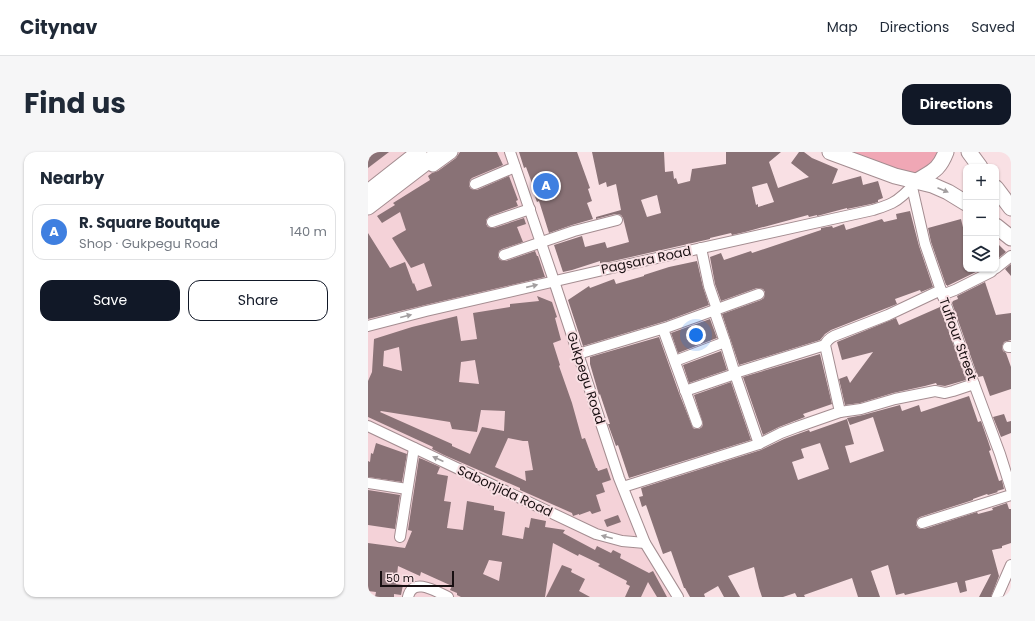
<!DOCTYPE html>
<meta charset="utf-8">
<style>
:root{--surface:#fff;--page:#f6f6f7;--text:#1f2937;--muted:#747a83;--line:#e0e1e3;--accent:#111827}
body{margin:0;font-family:Poppins,sans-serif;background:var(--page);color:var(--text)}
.controls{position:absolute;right:12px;top:12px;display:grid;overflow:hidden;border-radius:8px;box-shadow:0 1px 3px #0004}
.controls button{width:36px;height:36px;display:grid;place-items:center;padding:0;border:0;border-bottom:1px solid var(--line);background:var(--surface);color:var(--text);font:20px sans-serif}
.scale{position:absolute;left:12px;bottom:10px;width:74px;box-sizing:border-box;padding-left:4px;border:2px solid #180f11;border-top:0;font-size:11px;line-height:14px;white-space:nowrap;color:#180f11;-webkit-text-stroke:3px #f9e0e4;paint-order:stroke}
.you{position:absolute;left:328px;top:183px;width:14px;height:14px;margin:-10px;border:3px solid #fff;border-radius:50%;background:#1a73e8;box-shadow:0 0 0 6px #1a73e833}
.badge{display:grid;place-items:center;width:26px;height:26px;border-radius:50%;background:var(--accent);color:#fff;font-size:13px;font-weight:700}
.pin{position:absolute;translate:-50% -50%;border:2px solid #fff;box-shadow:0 1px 4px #0006}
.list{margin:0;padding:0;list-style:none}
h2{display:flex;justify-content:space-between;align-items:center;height:52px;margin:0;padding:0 16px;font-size:17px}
h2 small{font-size:13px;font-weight:400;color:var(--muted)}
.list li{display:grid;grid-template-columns:26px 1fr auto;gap:12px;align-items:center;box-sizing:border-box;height:56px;margin:0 8px 8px;padding:0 8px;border:1px solid var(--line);border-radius:12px}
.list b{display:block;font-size:15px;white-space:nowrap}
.list p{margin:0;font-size:13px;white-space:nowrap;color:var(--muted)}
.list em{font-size:13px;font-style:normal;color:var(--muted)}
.actions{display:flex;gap:8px;padding:12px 16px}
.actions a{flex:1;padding:9px 0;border:1px solid var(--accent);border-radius:12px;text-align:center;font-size:14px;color:var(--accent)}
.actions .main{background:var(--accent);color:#fff}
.icon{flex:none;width:22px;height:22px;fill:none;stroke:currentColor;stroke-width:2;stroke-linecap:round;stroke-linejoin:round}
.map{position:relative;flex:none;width:643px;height:445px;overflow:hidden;border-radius:12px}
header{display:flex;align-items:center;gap:24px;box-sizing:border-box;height:56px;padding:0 20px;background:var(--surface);border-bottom:1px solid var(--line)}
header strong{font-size:19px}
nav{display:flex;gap:22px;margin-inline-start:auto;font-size:14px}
.intro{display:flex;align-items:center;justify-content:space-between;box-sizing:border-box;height:96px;padding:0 24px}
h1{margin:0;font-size:28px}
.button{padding:10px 18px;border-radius:12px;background:var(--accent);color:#fff;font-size:14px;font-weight:700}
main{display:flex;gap:24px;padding:0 24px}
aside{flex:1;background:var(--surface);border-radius:12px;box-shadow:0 1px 3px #0004}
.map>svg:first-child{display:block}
.built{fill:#f4d2d8}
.green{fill:#f0a7b5}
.building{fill:#897276;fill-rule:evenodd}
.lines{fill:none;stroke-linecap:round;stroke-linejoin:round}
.minor-casing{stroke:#a48d91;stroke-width:12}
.major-casing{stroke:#a48d91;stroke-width:15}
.highway-casing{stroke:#a48d91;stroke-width:17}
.minor{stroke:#fff;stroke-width:10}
.major{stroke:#fff;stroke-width:13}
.highway{stroke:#fff;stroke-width:15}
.oneway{fill:#a39fa0}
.labels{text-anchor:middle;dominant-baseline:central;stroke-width:4;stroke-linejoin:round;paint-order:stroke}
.street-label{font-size:13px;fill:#180f11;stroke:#f9e0e4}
</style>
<header>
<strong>Citynav</strong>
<nav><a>Map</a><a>Directions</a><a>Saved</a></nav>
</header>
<div class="intro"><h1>Find us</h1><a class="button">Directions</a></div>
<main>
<aside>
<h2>Nearby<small></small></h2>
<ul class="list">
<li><span class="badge" style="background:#3f7fe0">A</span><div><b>R. Square Boutque</b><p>Shop · Gukpegu Road</p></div><em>140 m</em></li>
</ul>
<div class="actions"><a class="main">Save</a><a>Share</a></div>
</aside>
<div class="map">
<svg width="643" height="445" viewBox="0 0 643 445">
<rect width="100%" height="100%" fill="#f9e0e4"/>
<path class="built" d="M0 0H145L161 38 193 135 267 382 305 445H0Z"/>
<path class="green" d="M475 0H569C567 14 557 17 545 23Z"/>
<g class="building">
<path d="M0 0H21L0 16Z"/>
<path d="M92 0H129L135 13 104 26 102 28 101 34 103 37 109 38 141 24 150 48 148 49 150 54 122 64 118 68V72L120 75 126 76 156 66 158 72 149 75 155 90 134 97 131 99 130 105 132 108 138 109 167 99 169 104H170L177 125 57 153 0 167V81L22 116 37 110 45 132 46 131 49 139 64 134 56 111 43 116 24 86 38 78 32 60 14 71 9 64 27 53 25 51 62 28 60 24 64 21 70 19 88 6Z"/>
<path d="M151 0H209L222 36 220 37 224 49 219 51 225 67 204 73 181 81 171 49 169 50 166 42H168L158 15 156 16Z"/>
<path d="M224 0H296L297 20 305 19 306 27 308 26 310 32 322 29 324 17 358 12V0H413L401 10 410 36 441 25 423 11 431 0H436L444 6 470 17 464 32 493 24 495 33 510 29 515 46 510 48V50L503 52 479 57V56L449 64V63L441 65 440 63 377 80 364 83 363 81 342 86V87L232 112V109L204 118 195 120 186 93 214 84 217 95 237 90 239 96 261 90 255 66 253 63 250 62H247L228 67V65L253 58 248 32 239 35 238 30 231 33ZM399 31 406 50 390 55V52L388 53 384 35ZM289 43 293 61 279 65 273 48Z"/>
<path d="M542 59 551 94 565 135 553 140 552 138 527 147 529 152 463 178 457 182 452 188 371 213 354 162 393 148 396 146 397 140 395 137 389 136 353 149 347 132 342 105 353 101 356 108 383 99 384 101 453 78V76L464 74 465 76 476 72 478 78 514 67 516 70 529 67 528 62Z"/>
<path d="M593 67 598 88V117H611L612 118 579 134V133H578L563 90 560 76Z"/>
<path d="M628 90 638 100 628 108Z"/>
<path d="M329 109 335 135 341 153 298 169 215 194 200 148 221 134 222 136 246 127 248 132 276 124V123L301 115Z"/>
<path d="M643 112V124L637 117Z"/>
<path d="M617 130 628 163 643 161V188L636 190 634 195 635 199 638 201 643 215V237L622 244 615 224 610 225 584 151 585 149 590 147 589 144Z"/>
<path d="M169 144 184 150 189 165 187 166 193 188 185 191 192 213 191 214 204 251 214 287 217 286 228 316H229L230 319 239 316 243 328 234 331 237 340 228 343 233 359 224 362 222 359 211 363V362L205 364 204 361 152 338V336L76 303 64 297 65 295 0 265V229L4 220 6 187 44 175 89 164 93 189 109 187 105 161 142 155V152L171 149ZM31 195 34 219 15 214 16 199ZM107 208 111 232 91 230 93 210ZM113 258 137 259 136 279 114 275 102 302 84 294V292L12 260 13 259 82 270 84 277 109 280ZM140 286 155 289H160L165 318 157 319 158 329 127 315Z"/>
<path d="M572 155 598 228 577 234 569 233 568 231 557 234 525 241 492 251 477 253 471 227 479 224 482 231 505 200 474 208 469 190 528 166 531 173Z"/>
<path d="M342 167 349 186 310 201 303 181Z"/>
<path d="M291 185 311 241 325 276 327 277H331L334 275 335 272 326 243 363 230 383 288 261 326 250 293 248 294 240 272H242L232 242 231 243 222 212V205Z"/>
<path d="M353 199 359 218 321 231 315 213Z"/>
<path d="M452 202 464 252 435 262 437 265 411 275 395 283 375 225Z"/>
<path d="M601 244 610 270 613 269 620 289 623 298 621 299 631 329 634 328 636 337 629 339 630 340 620 343 619 342 605 347V348L552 365 549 367 548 373 550 376 553 377H556L609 360 610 362 625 358 624 356 639 351 641 357H643V391L634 394V396L624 398 631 424 623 445H611L623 422 597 429 599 439 592 441 589 430 537 443 536 441 528 443 520 413 503 419 512 445H490L484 426 436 443 437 445H429L427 441 415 445H394L391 436 386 415 360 424 372 445H356L350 434 336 442 337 445H322L317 436H316L303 399 295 402 278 353 274 355 271 345 275 344 273 336 393 298 416 287 441 278 442 280 479 267 486 292 477 294 482 311 516 299 505 265 482 273 479 266 495 263 532 253 534 259 551 253 553 260ZM452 291 461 317 430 328 424 310 436 306 433 297Z"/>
<path d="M636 262 639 270 643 269V281L633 285 625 265Z"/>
<path d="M8 291 39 302 34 330 0 325V309L2 310 3 301 5 302Z"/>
<path d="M51 306 54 307 72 315 69 322 80 324 76 349 83 350 79 376 95 378 99 349 126 354V358L137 360 134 383 155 387 157 375 161 376 163 366 178 369 177 375 197 378 195 381 227 398 229 394 243 401 245 398 253 402 252 406 281 421 285 419 299 445H289L280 430 273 445H257L262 434 258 432 259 429 230 414 232 412 211 402 210 404 185 391 177 445H93L89 443V441L82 438 84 434 53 420 52 424 30 414 28 432 35 433 33 443 26 442V445H7L8 440 0 439V391L37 396 44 379 40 378ZM121 408 134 410 131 429 115 422Z"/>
<path d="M0 338 32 343 27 377 0 373Z"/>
<path d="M250 363 253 370 239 375 236 368Z"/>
<path d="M194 413 204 417 203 420 217 427 211 439 222 445H178Z"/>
</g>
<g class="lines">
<defs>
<g id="minor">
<path d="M142 0 186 129 251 326 277 391 310 445"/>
<path d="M107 32 147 15"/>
<path d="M544 35 557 92 596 205 632 302 643 337"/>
<path d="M124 70 162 57"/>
<path d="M333 96 341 134 349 157"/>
<path d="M136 103 206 79 249 68"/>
<path d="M628 116 643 104"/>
<path d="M574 143 587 138 623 120 626 117"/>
<path d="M346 158 357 190 367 222 391 292"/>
<path d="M0 174 58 159 235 118 505 58C511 56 518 54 524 51 534 46 542 37 549 29"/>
<path d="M295 177 329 271"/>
<path d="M640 195H643"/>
<path d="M210 202 300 175 391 142"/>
<path d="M307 209 357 190"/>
<path d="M367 221 457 193"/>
<path d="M317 239 367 222"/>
<path d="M472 260 493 257 527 247 567 239 577 241 585 239 606 232"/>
<path d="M0 274 228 382 254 389 277 391"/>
<path d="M0 331 39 337"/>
<path d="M255 335 391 292 413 281 429 275 472 260 457 193C459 188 462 186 466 184L520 163 573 138"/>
<path d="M554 371 643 343"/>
<path d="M32 385 46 296"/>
<path d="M40 445C45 424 69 440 80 445"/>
<path d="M629 445 643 413"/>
</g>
<path id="major" d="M65 13 83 0"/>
<g id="highway">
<path d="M462 0 527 24 564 33 580 40 598 51"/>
<path d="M601 0 612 15"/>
<path d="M549 29C565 19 571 18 578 0"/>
<path d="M628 36 643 56"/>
<path d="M0 40 51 0"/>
<path d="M0 55 72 0"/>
<path d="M628 74 643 86"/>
</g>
</defs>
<use href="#minor" class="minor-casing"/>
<use href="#major" class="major-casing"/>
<use href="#highway" class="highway-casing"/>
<use href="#minor" class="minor"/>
<use href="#major" class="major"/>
<use href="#highway" class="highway"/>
</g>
<defs><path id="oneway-solid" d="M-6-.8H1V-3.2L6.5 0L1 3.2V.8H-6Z"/></defs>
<g class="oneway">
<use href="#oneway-solid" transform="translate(575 38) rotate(23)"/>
<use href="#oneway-solid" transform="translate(164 134) rotate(-13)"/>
<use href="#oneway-solid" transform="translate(38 164) rotate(-14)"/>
<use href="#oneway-solid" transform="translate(70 307) rotate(-155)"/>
<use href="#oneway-solid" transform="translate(239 385) rotate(-165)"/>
</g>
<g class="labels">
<g class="street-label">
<text transform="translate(278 108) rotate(-12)">Pagsara Road</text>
<text transform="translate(590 187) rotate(70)">Tuffour Street</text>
<text transform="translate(218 226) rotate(72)">Gukpegu Road</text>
<text transform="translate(137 339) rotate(25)">Sabonjida Road</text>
</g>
</g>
</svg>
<div class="controls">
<button>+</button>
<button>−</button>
<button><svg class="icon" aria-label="layers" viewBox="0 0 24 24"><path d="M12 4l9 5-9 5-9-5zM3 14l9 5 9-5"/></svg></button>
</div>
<div class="scale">50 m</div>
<div class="you"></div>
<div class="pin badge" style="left:178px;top:34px;background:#3f7fe0">A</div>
</div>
</main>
